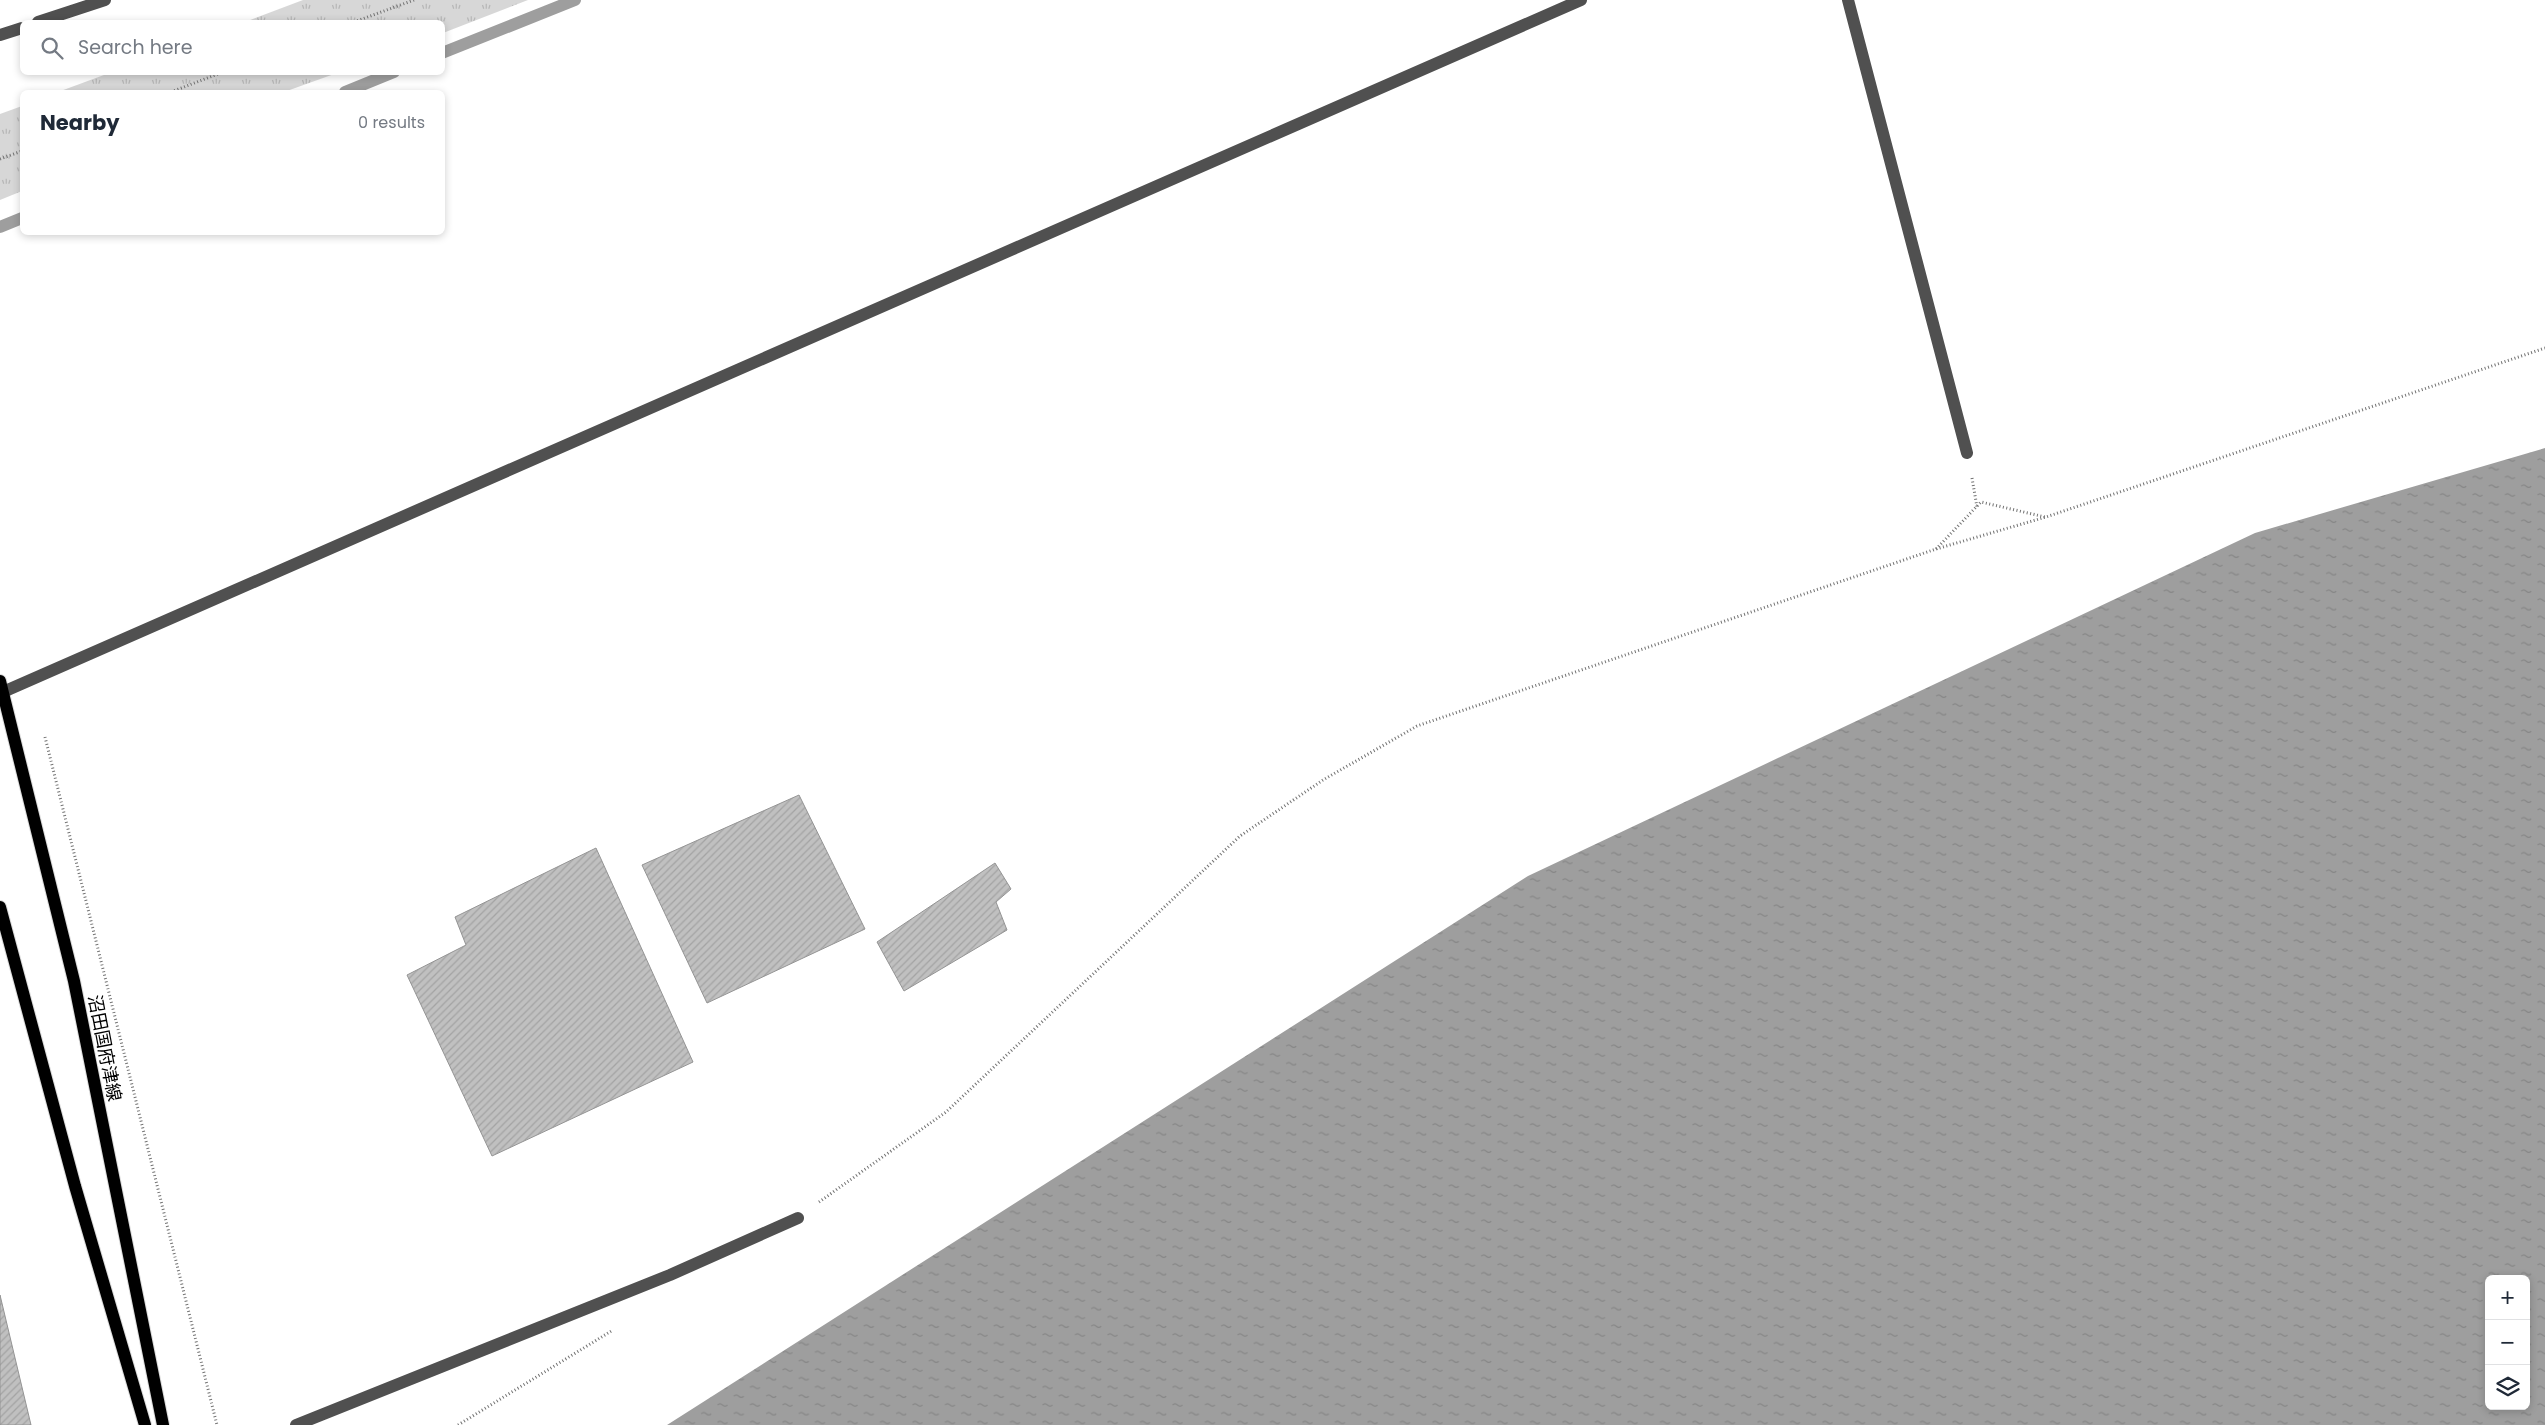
<!DOCTYPE html>
<meta charset="utf-8">
<style>
:root{--surface:#fff;--page:#f2f2f3;--text:#1f2937;--muted:#747a83;--line:#e0e1e3}
body{margin:0;font-family:Poppins,"Noto Sans JP",sans-serif;background:var(--page);color:var(--text)}
.controls{position:absolute;right:15px;bottom:15px;display:grid;overflow:hidden;border-radius:8px;box-shadow:0 2px 8px #0003}
.controls button{width:45px;height:45px;display:grid;place-items:center;padding:0;border:0;border-bottom:1px solid var(--line);background:var(--surface);color:var(--text);font:25px sans-serif}
.list{margin:0;padding:0;list-style:none}
h2{display:flex;justify-content:space-between;align-items:center;height:65px;margin:0;padding:0 20px;font-size:21px}
h2 small{font-size:16px;font-weight:400;color:var(--muted)}
.icon{flex:none;width:28px;height:28px;fill:none;stroke:currentColor;stroke-width:2;stroke-linecap:round;stroke-linejoin:round}
.map{position:relative;flex:none;width:2545px;height:1425px;overflow:hidden}
.search{position:absolute;background:var(--surface);box-shadow:0 2px 8px #0003;left:20px;top:20px;width:425px;height:55px;display:flex;align-items:center;gap:12px;box-sizing:border-box;padding:0 18px;border-radius:8px;color:var(--muted);font-size:19px}
.panel{position:absolute;background:var(--surface);box-shadow:0 2px 8px #0003;left:20px;top:90px;width:425px;height:145px;border-radius:8px}
.map>svg:first-child{display:block}
.park{fill:url(#park-tufts)}
.water{fill:url(#water-ripples);fill-rule:evenodd}
.lines{fill:none;stroke-linecap:round;stroke-linejoin:round}
.stream{stroke:#9e9e9e;stroke-width:12}
.building{fill:url(#building-hatch);stroke:#949494}
.major-casing{stroke:#dbdbdb;stroke-width:14}
.path{stroke:#727272;stroke-width:3;stroke-dasharray:1 2.5;stroke-linecap:butt}
.minor{stroke:#505050;stroke-width:12}
.major{stroke:#000;stroke-width:12}
.labels{text-anchor:middle;dominant-baseline:central;stroke-width:4.5;stroke-linejoin:round;paint-order:stroke}
.street-label{font-size:18px;fill:#000;stroke:#fff}
</style>
<div class="map">
<svg width="2545" height="1425" viewBox="0 0 2545 1425">
<defs>
<pattern id="park-tufts" width="24" height="20" patternUnits="userSpaceOnUse" patternTransform="scale(1.25)"><rect width="24" height="20" fill="#d7d7d7"/><path d="M3 7l-1-3M5 7V3M7 7l1-3M15 17l-1-3M17 17v-4M19 17l1-3" fill="none" stroke="#b7b7b7"/></pattern>
<pattern id="water-ripples" width="26" height="14" patternUnits="userSpaceOnUse" patternTransform="scale(1.25)"><rect width="26" height="14" fill="#9e9e9e"/><path d="M2 4q2-2 4 0t4 0M15 11q2-2 4 0t4 0" fill="none" stroke="#868686"/></pattern>
<pattern id="building-hatch" width="6" height="6" patternUnits="userSpaceOnUse" patternTransform="scale(1.25)"><rect width="6" height="6" fill="#c0c0c0"/><path d="M-1 1l2-2M0 6l6-6M5 7l2-2" fill="none" stroke="#a3a3a3"/></pattern>
</defs>
<rect width="100%" height="100%" fill="#fff"/>
<g class="park">
<path d="M303 0H528L443 33 442 22H245Z"/>
<path d="M112 72H337V73L284 92H58Z"/>
<path d="M22 106V191L0 200V114Z"/>
</g>
<path class="water" d="M2545 448V1425H667L1528 876 2255 533ZM2489 1279H2526V1406H2489Z"/>
<g class="lines">
<g class="stream">
<path d="M442 53 575 0"/>
<path d="M345 92 394 72"/>
<path d="M0 227 22 218"/>
</g>
</g>
<g class="building">
<path d="M799 795 865 929 707 1003 642 865Z"/>
<path d="M596 848 693 1062 492 1156 407 975 466 945 455 917Z"/>
<path d="M995 863 1011 889 996 902 1007 930 904 991 877 942Z"/>
<path d="M0 1295 31 1425H0Z"/>
</g>
<g class="lines">
<defs>
<g id="major">
<path d="M0 681 74 981 163 1425"/>
<path d="M0 907 75 1186 145 1425"/>
</g>
</defs>
<use href="#major" class="major-casing"/>
<g class="path">
<path d="M354 22 414 0"/>
<path d="M171 92 223 72"/>
<path d="M0 159 22 151"/>
<path d="M1972 478 1977 507"/>
<path d="M1936 549 1981 502 2045 517"/>
<path d="M45 737 217 1425"/>
<path d="M819 1202 946 1112 1240 836 1323 780 1417 726 1936 549 2046 517 2545 348"/>
<path d="M458 1425 613 1330"/>
</g>
<g class="minor">
<path d="M1848 0 1967 453"/>
<path d="M38 22 105 0"/>
<path d="M0 35 22 28"/>
<path d="M3 692 1581 0"/>
<path d="M296 1425 670 1275 798 1218"/>
</g>
<use href="#major" class="major"/>
</g>
<g class="labels">
<g class="street-label">
<text transform="translate(105 1048) rotate(79)">沼田国府津線</text>
</g>
</g>
</svg>
<div class="controls">
<button>+</button>
<button>−</button>
<button><svg class="icon" aria-label="layers" viewBox="0 0 24 24"><path d="M12 4l9 5-9 5-9-5zM3 14l9 5 9-5"/></svg></button>
</div>
<div class="search"><svg class="icon" aria-label="search" viewBox="0 0 24 24"><circle cx="10" cy="10" r="6"/><path d="M15 15l6 6"/></svg>Search here</div>
<section class="panel">
<h2>Nearby<small>0 results</small></h2>
<ul class="list">
</ul>
</section>
</div>
